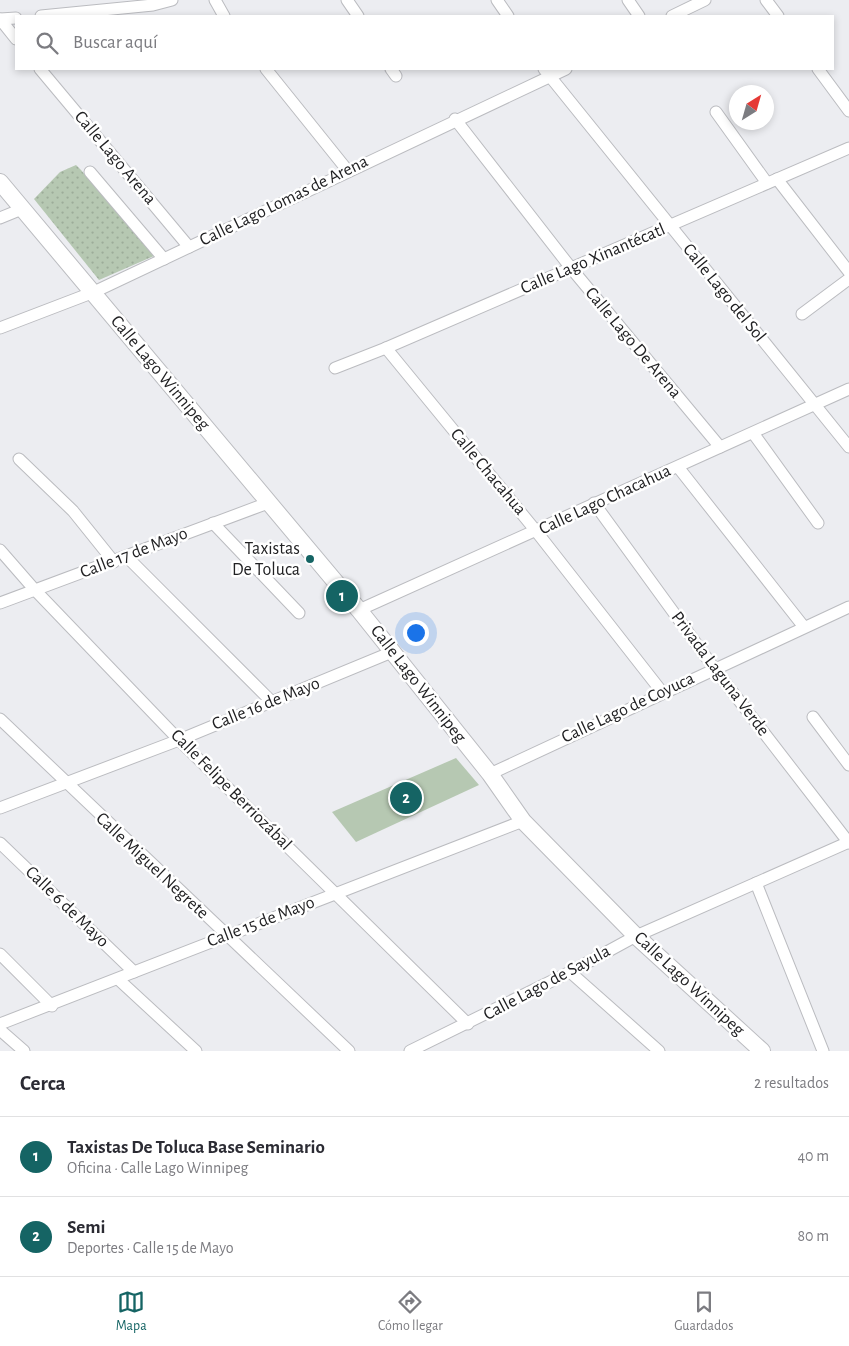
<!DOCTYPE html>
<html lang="es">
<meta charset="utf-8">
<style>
:root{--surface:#fff;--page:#f2f2f3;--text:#2b2b33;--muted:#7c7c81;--line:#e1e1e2;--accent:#156464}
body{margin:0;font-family:"Alegreya Sans",sans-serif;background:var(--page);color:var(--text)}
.compass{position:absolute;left:729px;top:85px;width:45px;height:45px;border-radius:50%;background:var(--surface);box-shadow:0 2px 8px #0003;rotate:37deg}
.you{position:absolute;left:415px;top:632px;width:18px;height:18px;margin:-12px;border:4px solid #fff;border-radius:50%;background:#1a73e8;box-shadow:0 0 0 8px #1a73e833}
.badge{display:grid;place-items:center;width:32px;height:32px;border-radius:50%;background:var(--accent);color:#fff;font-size:16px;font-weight:700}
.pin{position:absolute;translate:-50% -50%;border:2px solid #fff;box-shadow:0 1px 5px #0006}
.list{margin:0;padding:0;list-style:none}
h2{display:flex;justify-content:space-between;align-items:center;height:65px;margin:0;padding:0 20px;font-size:21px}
h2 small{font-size:16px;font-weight:400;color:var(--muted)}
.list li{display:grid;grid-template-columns:32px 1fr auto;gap:15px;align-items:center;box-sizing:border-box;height:80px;padding:0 20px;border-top:1px solid var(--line)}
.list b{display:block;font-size:19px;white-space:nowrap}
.list p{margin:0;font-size:16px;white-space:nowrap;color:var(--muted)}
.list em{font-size:16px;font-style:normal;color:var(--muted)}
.icon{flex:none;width:28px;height:28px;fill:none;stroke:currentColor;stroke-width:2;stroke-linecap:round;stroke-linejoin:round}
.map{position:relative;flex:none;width:849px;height:1051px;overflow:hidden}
.search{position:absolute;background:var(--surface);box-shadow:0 2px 8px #0003;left:15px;right:15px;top:15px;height:55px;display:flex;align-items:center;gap:12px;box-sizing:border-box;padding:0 18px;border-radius:0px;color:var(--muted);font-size:19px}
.sheet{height:225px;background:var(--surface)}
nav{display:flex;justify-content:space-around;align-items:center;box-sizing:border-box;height:70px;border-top:1px solid var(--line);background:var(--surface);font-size:14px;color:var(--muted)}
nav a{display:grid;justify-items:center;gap:2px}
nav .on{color:var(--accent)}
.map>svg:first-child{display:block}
.grass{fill:url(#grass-dots)}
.pitch{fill:#b6c8b2}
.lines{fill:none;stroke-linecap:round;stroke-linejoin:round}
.minor-casing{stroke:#bbbcc0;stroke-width:13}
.secondary-casing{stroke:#bbbcc0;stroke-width:18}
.minor{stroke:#fff;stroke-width:11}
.secondary{stroke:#fff;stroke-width:16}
.poi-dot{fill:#156464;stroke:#fff;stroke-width:2}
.labels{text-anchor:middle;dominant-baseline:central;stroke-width:5;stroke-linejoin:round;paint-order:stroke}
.street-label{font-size:18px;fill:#212123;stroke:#fff}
.poi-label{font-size:18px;fill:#212123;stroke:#fff;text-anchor:end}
</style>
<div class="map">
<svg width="849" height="1051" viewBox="0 0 849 1051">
<defs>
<pattern id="grass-dots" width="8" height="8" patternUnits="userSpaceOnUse" patternTransform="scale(1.25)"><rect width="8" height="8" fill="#b6c8b2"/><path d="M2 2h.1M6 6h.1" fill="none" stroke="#9cac99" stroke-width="1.8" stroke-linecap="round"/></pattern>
</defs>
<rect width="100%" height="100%" fill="#ecedf1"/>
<path class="grass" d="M76 165 81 170 154 256 99 280 34 199 60 172Z"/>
<path class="pitch" d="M456 758 479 785 356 842 332 812Z"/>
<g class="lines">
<defs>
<g id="minor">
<path d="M215 0 224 16"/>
<path d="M347 0 358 16"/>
<path d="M497 0 508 16"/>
<path d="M628 0 639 16"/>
<path d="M766 0 778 16"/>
<path d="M41 16 153 5 172 0"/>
<path d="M672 16 705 0"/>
<path d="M0 19 16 39"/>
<path d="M0 19 16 18"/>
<path d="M40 69 189 247"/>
<path d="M266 69 348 171"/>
<path d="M391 69 396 76"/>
<path d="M544 69 849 447"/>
<path d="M818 69 849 111"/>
<path d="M716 112 767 183"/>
<path d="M455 119 571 268 720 447"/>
<path d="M90 172 164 259"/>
<path d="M777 179 849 272"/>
<path d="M0 218 22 209"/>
<path d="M802 314 849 279"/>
<path d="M0 328 94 292 566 69"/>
<path d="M386 348 536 531 662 692"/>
<path d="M335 368 386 348 849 148"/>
<path d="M753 433 818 523"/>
<path d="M19 459 73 511 114 562"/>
<path d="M678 467 804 627"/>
<path d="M594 503 714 668 849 843"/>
<path d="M213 523 299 613"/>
<path d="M0 550 34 589 179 740 468 1024"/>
<path d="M127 557 271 701"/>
<path d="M0 603 268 503"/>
<path d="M359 610 849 389"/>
<path d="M813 717 849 765"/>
<path d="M0 719 349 1051"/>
<path d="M490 774 849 607"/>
<path d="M0 808 179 740 392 652"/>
<path d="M0 843 134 972"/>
<path d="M756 883 823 1051"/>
<path d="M0 954 52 1006"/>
<path d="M570 972 659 1051"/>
<path d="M118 979 196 1051"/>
<path d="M0 1024 523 821"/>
<path d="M0 1030 24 1051"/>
<path d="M410 1051 570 972 636 936 849 842"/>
</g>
<path id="secondary" d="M0 182 359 610 490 774 523 821 636 936 762 1051"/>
</defs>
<use href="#minor" class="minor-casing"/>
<use href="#secondary" class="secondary-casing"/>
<use href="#minor" class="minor"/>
<use href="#secondary" class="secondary"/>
</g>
<circle class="poi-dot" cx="310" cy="559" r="5"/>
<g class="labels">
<g class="street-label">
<text transform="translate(115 158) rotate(50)">Calle Lago Arena</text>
<text transform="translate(284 201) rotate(-26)">Calle Lago Lomas de Arena</text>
<text transform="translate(593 259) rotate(-23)">Calle Lago Xinantécatl</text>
<text transform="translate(724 293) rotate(51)">Calle Lago del Sol</text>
<text transform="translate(633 343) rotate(50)">Calle Lago De Arena</text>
<text transform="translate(160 373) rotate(50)">Calle Lago Winnipeg</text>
<text transform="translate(488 472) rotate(50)">Calle Chacahua</text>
<text transform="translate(605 500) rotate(-25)">Calle Lago Chacahua</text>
<text transform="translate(134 553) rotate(-21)">Calle 17 de Mayo</text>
<text transform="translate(720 674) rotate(53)">Privada Laguna Verde</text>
<text transform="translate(418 684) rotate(52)">Calle Lago Winnipeg</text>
<text transform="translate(266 704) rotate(-22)">Calle 16 de Mayo</text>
<text transform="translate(628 708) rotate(-25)">Calle Lago de Coyuca</text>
<text transform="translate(231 790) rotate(45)">Calle Felipe Berriozábal</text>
<text transform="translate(152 866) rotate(43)">Calle Miguel Negrete</text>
<text transform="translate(67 907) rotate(44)">Calle 6 de Mayo</text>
<text transform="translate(261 922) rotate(-21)">Calle 15 de Mayo</text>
<text transform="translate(547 983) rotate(-28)">Calle Lago de Sayula</text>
<text transform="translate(689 984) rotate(43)">Calle Lago Winnipeg</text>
</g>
<g class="poi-label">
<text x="300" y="549">Taxistas<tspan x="300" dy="21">De Toluca</tspan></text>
</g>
</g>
</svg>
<svg class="compass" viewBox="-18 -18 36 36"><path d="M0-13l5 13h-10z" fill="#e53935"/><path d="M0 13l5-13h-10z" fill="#7c7c81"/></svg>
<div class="you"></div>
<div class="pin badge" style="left:342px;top:596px">1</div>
<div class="pin badge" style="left:406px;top:798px">2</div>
<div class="search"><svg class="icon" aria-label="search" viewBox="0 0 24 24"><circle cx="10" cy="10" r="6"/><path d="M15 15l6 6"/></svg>Buscar aquí</div>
</div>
<section class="sheet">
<h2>Cerca<small>2 resultados</small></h2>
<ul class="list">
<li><span class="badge">1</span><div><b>Taxistas De Toluca Base Seminario</b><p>Oficina · Calle Lago Winnipeg</p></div><em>40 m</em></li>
<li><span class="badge">2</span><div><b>Semi</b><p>Deportes · Calle 15 de Mayo</p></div><em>80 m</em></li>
</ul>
</section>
<nav>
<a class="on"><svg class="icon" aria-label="map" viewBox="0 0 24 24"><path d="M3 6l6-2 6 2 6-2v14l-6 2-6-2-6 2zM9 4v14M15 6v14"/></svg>Mapa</a>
<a><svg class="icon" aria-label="directions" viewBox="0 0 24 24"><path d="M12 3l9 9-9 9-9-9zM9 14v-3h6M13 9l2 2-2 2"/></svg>Cómo llegar</a>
<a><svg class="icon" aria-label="saved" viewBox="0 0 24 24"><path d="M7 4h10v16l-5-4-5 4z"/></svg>Guardados</a>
</nav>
